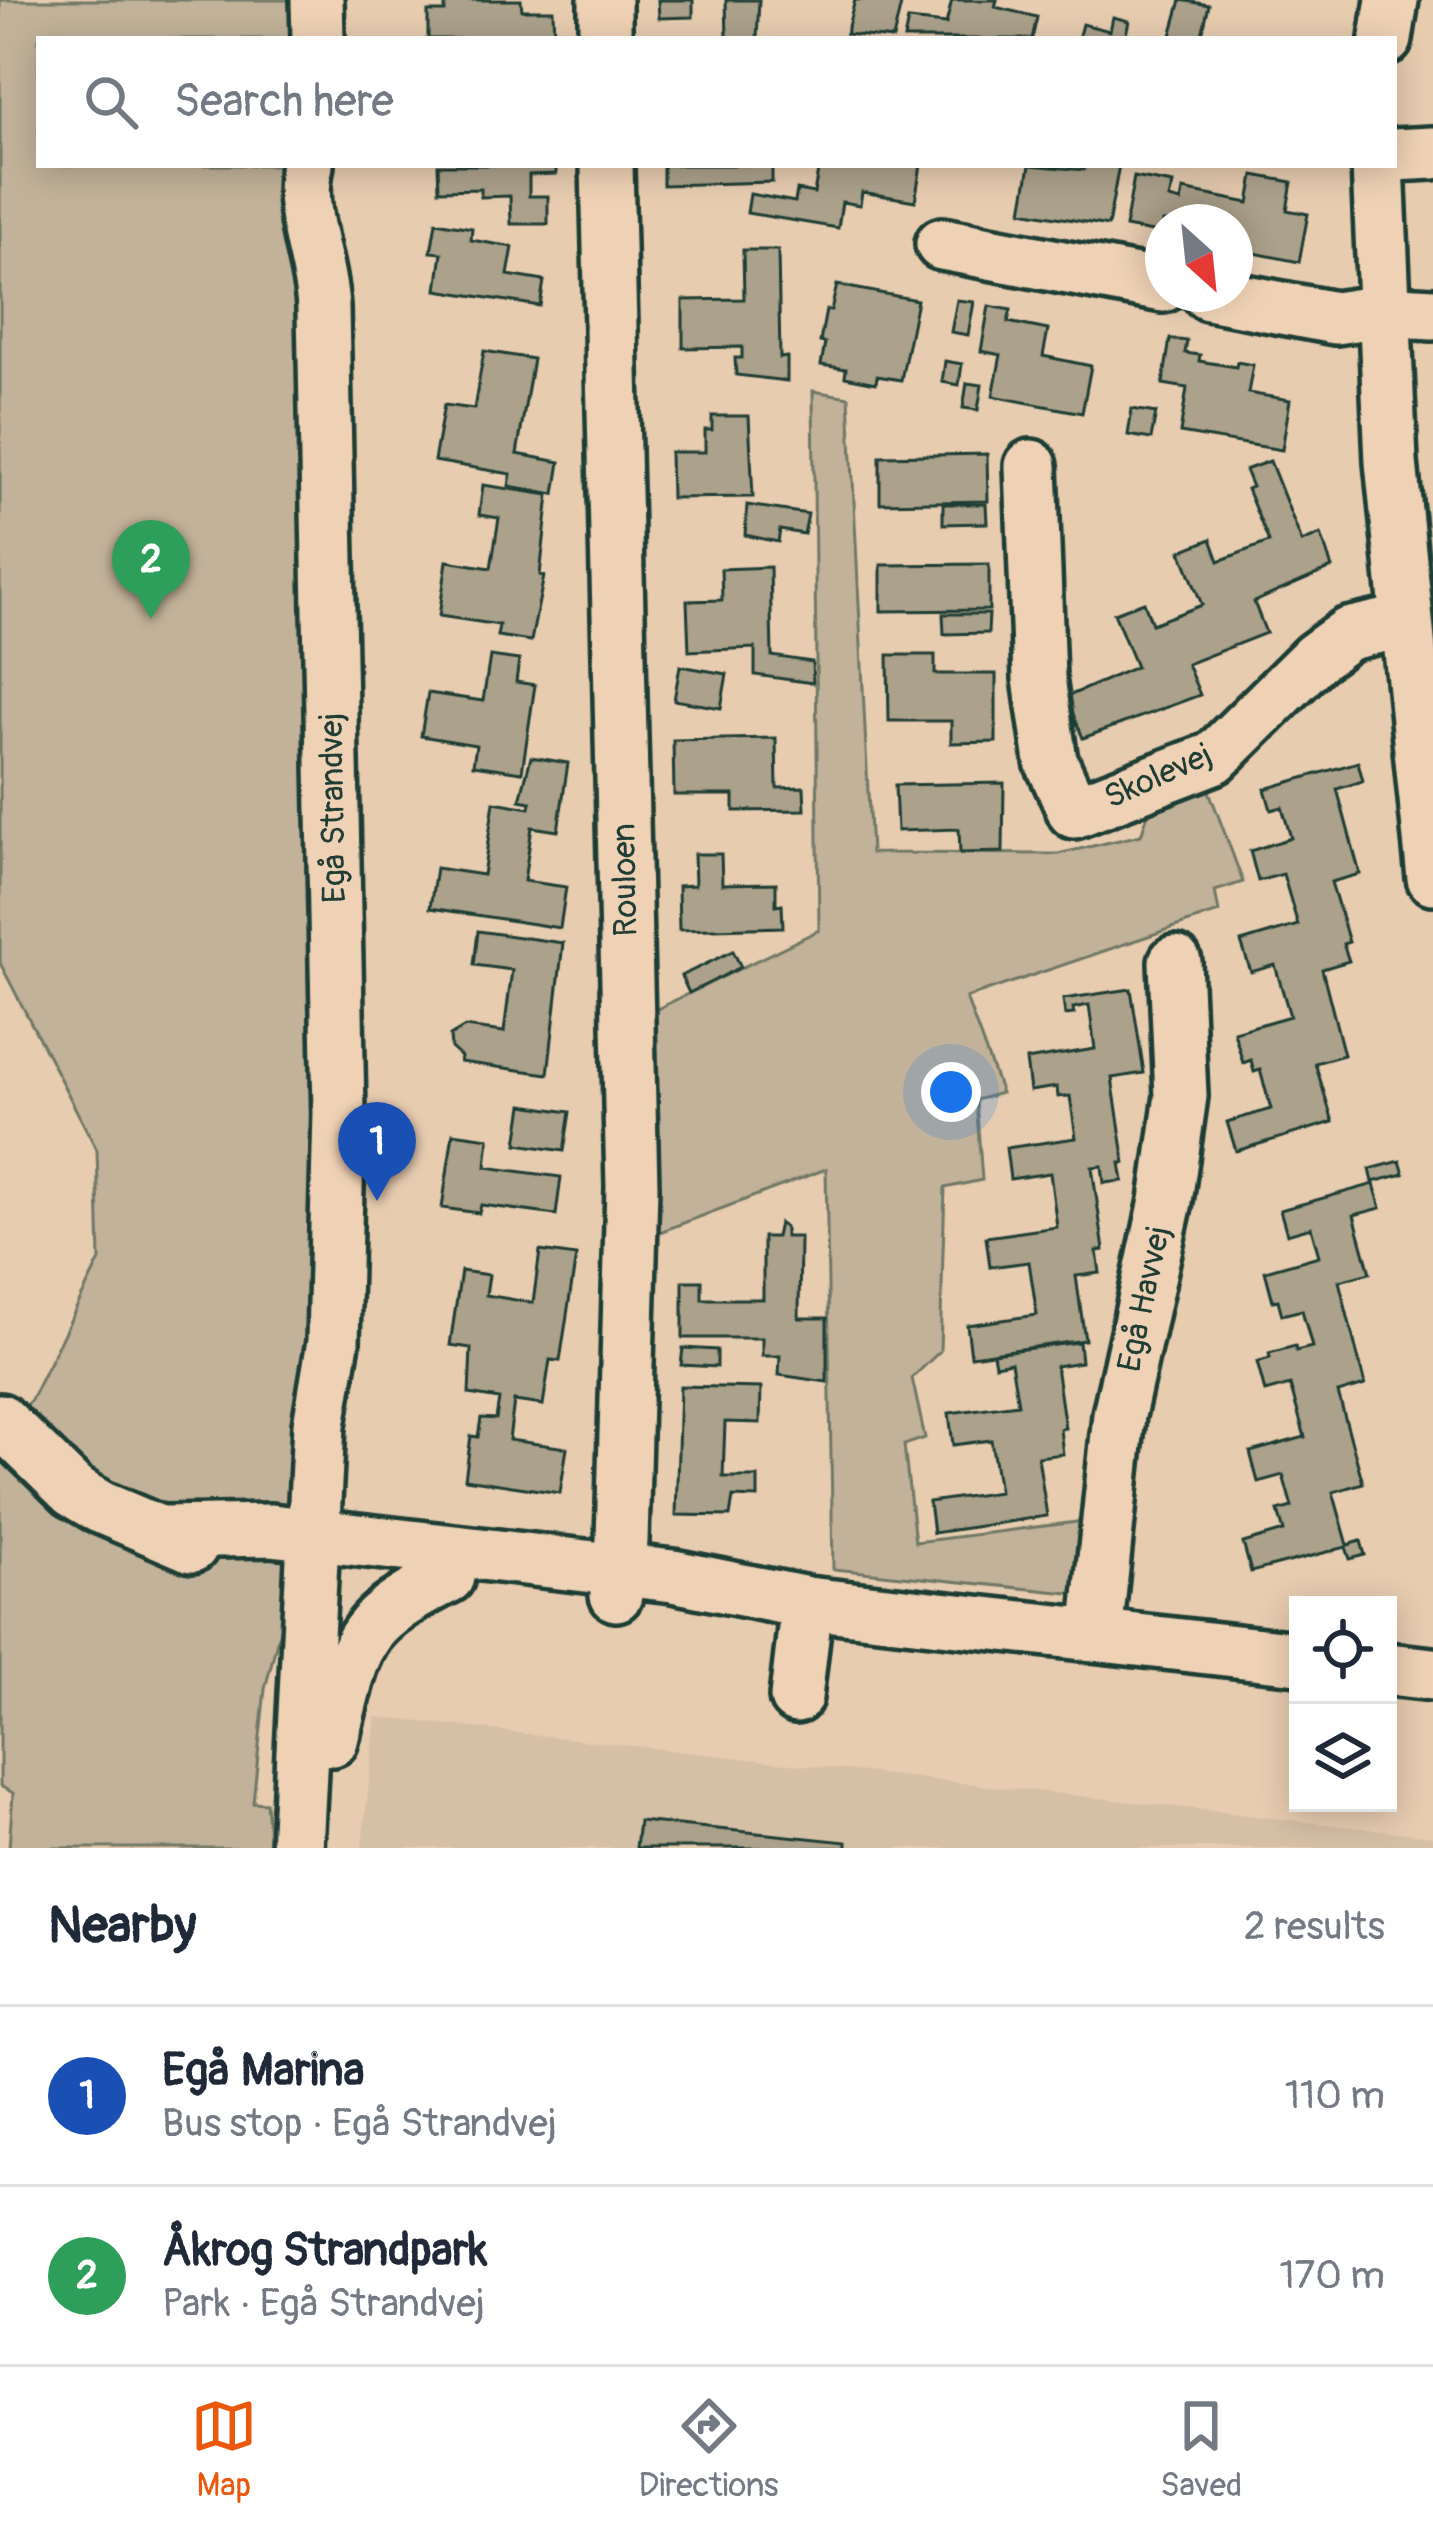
<!DOCTYPE html>
<meta charset="utf-8">
<style>
:root{--surface:#fff;--page:#f2f2f3;--text:#1f2937;--muted:#747a83;--line:#e0e1e3;--accent:#ea580c}
body{margin:0;font-family:Pangolin,sans-serif;background:var(--page);color:var(--text)}
.controls{position:absolute;right:36px;bottom:36px;display:grid;overflow:hidden;border-radius:0px;box-shadow:0 6px 30px #0003}
.controls button{width:108px;height:108px;display:grid;place-items:center;padding:0;border:0;border-bottom:3px solid var(--line);background:var(--surface);color:var(--text);font:60px sans-serif}
.compass{position:absolute;left:1145px;top:204px;width:108px;height:108px;border-radius:50%;background:var(--surface);box-shadow:0 6px 30px #0003;rotate:153deg}
.you{position:absolute;left:951px;top:1092px;width:42px;height:42px;margin:-30px;border:9px solid #fff;border-radius:50%;background:#1a73e8;box-shadow:0 0 0 18px #1a73e833}
.badge{display:grid;place-items:center;width:78px;height:78px;border-radius:50%;background:var(--accent);color:#fff;font-size:39px;font-weight:700}
.pin{position:absolute;translate:-50% -99px;filter:drop-shadow(0 3px 6px #0008)}
.pin::after{content:'';position:absolute;top:63px;width:42px;height:36px;background:inherit;clip-path:polygon(0 0,100% 0,50% 100%)}
.list{margin:0;padding:0;list-style:none}
h2{display:flex;justify-content:space-between;align-items:center;height:156px;margin:0;padding:0 48px;font-size:51px}
h2 small{font-size:39px;font-weight:400;color:var(--muted)}
.list li{display:grid;grid-template-columns:78px 1fr auto;gap:36px;align-items:center;box-sizing:border-box;height:180px;padding:0 48px;border-top:3px solid var(--line)}
.list b{display:block;font-size:45px;white-space:nowrap}
.list p{margin:0;font-size:39px;white-space:nowrap;color:var(--muted)}
.list em{font-size:39px;font-style:normal;color:var(--muted)}
.icon{flex:none;width:66px;height:66px;fill:none;stroke:currentColor;stroke-width:2;stroke-linecap:round;stroke-linejoin:round}
.map{position:relative;flex:none;width:1433px;height:1848px;overflow:hidden}
.search{position:absolute;background:var(--surface);box-shadow:0 6px 30px #0003;left:36px;right:36px;top:36px;height:132px;display:flex;align-items:center;gap:30px;box-sizing:border-box;padding:0 42px;border-radius:0px;color:var(--muted);font-size:45px}
.sheet{height:516px;background:var(--surface)}
nav{display:flex;justify-content:space-around;align-items:center;box-sizing:border-box;height:168px;border-top:3px solid var(--line);background:var(--surface);font-size:33px;color:var(--muted)}
nav a{display:grid;justify-items:center;gap:6px}
nav .on{color:var(--accent)}
.map>svg:first-child{display:block}
.built{fill:#d5bfa5}
.green{fill:#c2b299;stroke:#707866;stroke-width:3}
.building{fill:#aca18b;stroke:#1f3d34;stroke-width:3}
.lines{fill:none;stroke-linecap:round;stroke-linejoin:round}
.minor-casing{stroke:#1f3d34;stroke-width:60}
.minor{stroke:#efd2b5;stroke-width:51}
.labels{text-anchor:middle;dominant-baseline:central;stroke-width:9;stroke-linejoin:round;paint-order:stroke}
.street-label{font-size:33px;fill:#1f3d34;stroke:#efd2b5}
</style>
<div class="map">
<svg width="1433" height="1848" viewBox="0 0 1433 1848">
<rect width="100%" height="100%" fill="#e7ccb0"/>
<filter id="ink" filterUnits="userSpaceOnUse"><feTurbulence type="fractalNoise" baseFrequency=".00833" numOctaves="2"/><feDisplacementMap in="SourceGraphic" scale="24" xChannelSelector="R" yChannelSelector="G"/><feConvolveMatrix kernelMatrix="1 2 1 2 8 2 1 2 1" color-interpolation-filters="sRGB"/></filter>
<g filter="url(#ink)">
<path class="built" d="M376 1717 1433 1836V1848H362Z"/>
<g class="green">
<path d="M0 0H291V39H39V165H289L297 275 313 1298 284 1613 265 1689 253 1802 266 1803 270 1848H9L13 1793 0 1786V1431L31 1400 100 1260 97 1150 0 963Z"/>
<path d="M813 391 849 397 871 853 1058 854 1141 835 1154 796 1206 783 1243 882 1215 891 1219 912 966 998 1001 1093 976 1100 982 1180 945 1188 940 1351 912 1378 925 1438 904 1445 915 1542 1085 1521 1079 1594 833 1569 826 1169 657 1233 655 1010 819 930Z"/>
</g>
<g class="building">
<path d="M445 0H521L522 10H553L554 39H428V12H445Z"/>
<path d="M658 0H693V17L659 18Z"/>
<path d="M726 0H759L757 39H727Z"/>
<path d="M855 0H902L893 39 846 34Z"/>
<path d="M952 0H997L995 7 1037 17 1032 39H904L908 20 946 24Z"/>
<path d="M1181 0 1209 5 1201 39H1170Z"/>
<path d="M1113 17 1129 21 1126 34 1145 39H1078L1082 24 1110 31Z"/>
<path d="M438 165H556V174L529 175V196H548V224H511L510 196 481 197V189L439 190Z"/>
<path d="M663 165H772V182L663 185Z"/>
<path d="M819 165H921L915 201 862 192 860 205 842 202 838 228 747 213 750 194 795 202 797 190 814 193Z"/>
<path d="M1030 165 1084 170 1085 165H1119L1108 226 1022 211Z"/>
<path d="M1254 175 1292 182 1287 210 1308 214 1299 262 1235 249V222H1163V234L1125 227 1134 177 1173 184 1169 199 1181 202 1183 190 1249 203Z"/>
<path d="M436 222 472 228 471 240 513 247 508 275 544 281 540 306 437 290 442 253 431 252Z"/>
<path d="M743 250H778L780 358 787 357V381L736 375 735 358H742V347L683 348V300L744 299Z"/>
<path d="M837 285 917 300 901 380 877 376 876 383 845 377 846 369 821 365 825 343 820 342 826 310H831Z"/>
<path d="M957 300 974 302 968 335 951 332Z"/>
<path d="M989 306 1011 310 1008 322 1048 330 1043 356 1091 366 1082 413 993 396 1001 355 981 351Z"/>
<path d="M1170 339 1187 341 1185 353 1200 355 1199 361 1236 367 1237 362 1253 365 1248 393 1290 400 1282 450 1180 433 1187 388 1163 384Z"/>
<path d="M484 351 533 359 517 454 560 462 555 494 509 486 511 474 434 461 444 405 474 409Z"/>
<path d="M945 361 962 364 959 385 942 382Z"/>
<path d="M967 383 982 385 978 410 963 408Z"/>
<path d="M1132 409 1156 413 1151 439 1128 435Z"/>
<path d="M712 416H749L753 497 671 498 670 452H705V430H712Z"/>
<path d="M987 454 988 501 880 503V456Z"/>
<path d="M1270 461 1302 542 1321 534 1332 568 1254 602 1266 633 1187 664 1200 695 1083 738 1066 697 1136 667 1114 613 1144 602 1152 624 1202 605 1181 551 1211 539 1219 561 1269 542 1247 489 1252 487 1245 470Z"/>
<path d="M483 485 549 495 540 575 544 576 531 641 497 636 499 625 439 616 447 561 491 568 499 518 479 515Z"/>
<path d="M943 504H986L987 523 943 524Z"/>
<path d="M747 505 808 514 804 534 780 530 778 542 745 535Z"/>
<path d="M989 564V610L881 611V565Z"/>
<path d="M770 567 772 656 812 662 813 683 755 675V648L689 651 687 601 722 600 721 569Z"/>
<path d="M943 614H989L988 633 944 634Z"/>
<path d="M888 655H935V674H996V742L951 743V721H889Z"/>
<path d="M490 656 519 660 516 682 535 685 522 772 473 765 476 745 421 736 428 693 483 701Z"/>
<path d="M680 666 727 674 721 708 674 700Z"/>
<path d="M776 738 777 788 804 787 805 810 734 811V795H674L673 740Z"/>
<path d="M531 757 568 763 558 831 532 827 524 881 566 887 560 928 430 908 436 868 483 875 494 802 530 808 531 802 520 800Z"/>
<path d="M1358 762 1363 781 1337 789 1360 874 1331 882 1349 942 1343 944 1349 961 1322 969 1344 1055 1315 1063 1333 1122 1236 1151 1227 1122 1271 1109 1260 1070 1254 1072 1251 1060 1243 1063 1234 1032 1290 1016 1275 965 1251 972 1241 942 1298 925 1283 874 1258 881 1250 851 1291 838 1282 807 1271 810 1265 789Z"/>
<path d="M1004 783 1003 852 960 853 959 829 897 831 895 785Z"/>
<path d="M694 854H721L722 884 776 883V905L782 904 783 927 679 930 678 886 695 885Z"/>
<path d="M478 931 563 943 548 1074 460 1062 461 1057 451 1048 450 1036 465 1027 504 1032 512 970 474 965Z"/>
<path d="M733 951 741 967 689 993 681 976Z"/>
<path d="M1131 989 1144 1073 1112 1078 1125 1163H1120L1123 1181 1104 1183 1102 1166 1092 1167 1104 1250 1097 1251 1100 1273 1076 1276 1085 1340 971 1356 967 1325 1037 1315 1029 1262 990 1267 986 1237 1057 1227 1050 1173 1010 1179 1006 1148 1076 1138 1070 1096 1058 1097 1057 1087 1030 1091 1026 1060 1095 1049 1089 1005 1073 1008 1074 1014 1065 1015 1063 999Z"/>
<path d="M523 1105 570 1112 564 1151 517 1144Z"/>
<path d="M453 1133 489 1138 486 1167 561 1177 556 1215 481 1205 479 1213 442 1208Z"/>
<path d="M1400 1161 1404 1174 1373 1182 1370 1169Z"/>
<path d="M1374 1184 1381 1208 1354 1215 1370 1273 1339 1281 1365 1385 1338 1393 1363 1483 1333 1492 1348 1545 1361 1541 1365 1555 1350 1559 1346 1547 1251 1572 1243 1543 1284 1531 1278 1511 1292 1507 1283 1475 1258 1482 1250 1452 1305 1437 1290 1385 1265 1392 1257 1362 1270 1358 1269 1353 1295 1346 1296 1351 1312 1347 1302 1310 1282 1315 1278 1300 1273 1301 1265 1271 1319 1256 1311 1227 1287 1234 1280 1210Z"/>
<path d="M779 1223 785 1228V1237H800L799 1318H827V1382L779 1375 780 1356H762V1338H683V1281H702V1299H763V1237H776Z"/>
<path d="M540 1251 576 1256 560 1361 550 1360 543 1405 514 1401 509 1440 567 1448 560 1493 465 1479 471 1436 478 1437 481 1418 496 1419 499 1399 469 1394 471 1348 450 1345 461 1271 489 1275 486 1295 533 1303Z"/>
<path d="M1079 1342 1081 1362 1056 1366 1065 1428 1060 1429 1063 1454 1038 1457 1047 1516 933 1533 929 1502 999 1492 991 1440 953 1445 949 1413 1018 1404 1011 1362 995 1365 993 1353Z"/>
<path d="M683 1348 717 1350V1367L681 1365Z"/>
<path d="M680 1386 761 1388 760 1423 725 1422 723 1477H758V1498L733 1497 730 1516 676 1515Z"/>
<path d="M639 1821 847 1842V1848H636Z"/>
</g>
<g class="lines">
<defs>
<g id="minor">
<path d="M317 0 318 39"/>
<path d="M605 0V39"/>
<path d="M1386 39 1392 0"/>
<path d="M1394 155 1433 153"/>
<path d="M607 165 632 1187 622 1541 616 1595"/>
<path d="M1378 165 1391 462 1433 878"/>
<path d="M942 244 1163 286"/>
<path d="M1208 294 1335 318 1382 311 1433 314"/>
<path d="M1031 466 1039 678 1051 761 1074 812 1214 758 1315 658 1348 634 1406 621"/>
<path d="M0 1420 73 1491 100 1507 192 1546"/>
<path d="M165 1532 271 1530 673 1576 807 1603 1298 1658"/>
<path d="M1096 1635 1119 1415 1166 1201 1181 1096 1175 962"/>
<path d="M1388 1669 1433 1674"/>
<path d="M796 1697 807 1603"/>
<path d="M332 1740C357 1641 352 1625 448 1577"/>
<path d="M297 1848 319 1425 333 1342 339 1113 323 308C321 261 296 212 307 165"/>
</g>
</defs>
<use href="#minor" class="minor-casing"/>
<use href="#minor" class="minor"/>
</g>
</g>
<g class="labels">
<g class="street-label">
<text transform="translate(1158 776) rotate(-24)">Skolevej</text>
<text transform="translate(333 808) rotate(-91)">Egå Strandvej</text>
<text transform="translate(625 880) rotate(-91)">Rouloen</text>
<text transform="translate(1144 1299) rotate(-78)">Egå Havvej</text>
</g>
</g>
</svg>
<div class="controls">
<button><svg class="icon" aria-label="locate" viewBox="0 0 24 24"><circle cx="12" cy="12" r="6"/><path d="M12 2v4M12 18v4M2 12h4M18 12h4"/></svg></button>
<button><svg class="icon" aria-label="layers" viewBox="0 0 24 24"><path d="M12 4l9 5-9 5-9-5zM3 14l9 5 9-5"/></svg></button>
</div>
<svg class="compass" viewBox="-18 -18 36 36"><path d="M0-13l5 13h-10z" fill="#e53935"/><path d="M0 13l5-13h-10z" fill="#747a83"/></svg>
<div class="you"></div>
<div class="pin badge" style="left:377px;top:1201px;background:#1a4fb4">1</div>
<div class="pin badge" style="left:151px;top:619px;background:#2e9e5b">2</div>
<div class="search"><svg class="icon" aria-label="search" viewBox="0 0 24 24"><circle cx="10" cy="10" r="6"/><path d="M15 15l6 6"/></svg>Search here</div>
</div>
<section class="sheet">
<h2>Nearby<small>2 results</small></h2>
<ul class="list">
<li><span class="badge" style="background:#1a4fb4">1</span><div><b>Egå Marina</b><p>Bus stop · Egå Strandvej</p></div><em>110 m</em></li>
<li><span class="badge" style="background:#2e9e5b">2</span><div><b>Åkrog Strandpark</b><p>Park · Egå Strandvej</p></div><em>170 m</em></li>
</ul>
</section>
<nav>
<a class="on"><svg class="icon" aria-label="map" viewBox="0 0 24 24"><path d="M3 6l6-2 6 2 6-2v14l-6 2-6-2-6 2zM9 4v14M15 6v14"/></svg>Map</a>
<a><svg class="icon" aria-label="directions" viewBox="0 0 24 24"><path d="M12 3l9 9-9 9-9-9zM9 14v-3h6M13 9l2 2-2 2"/></svg>Directions</a>
<a><svg class="icon" aria-label="saved" viewBox="0 0 24 24"><path d="M7 4h10v16l-5-4-5 4z"/></svg>Saved</a>
</nav>
